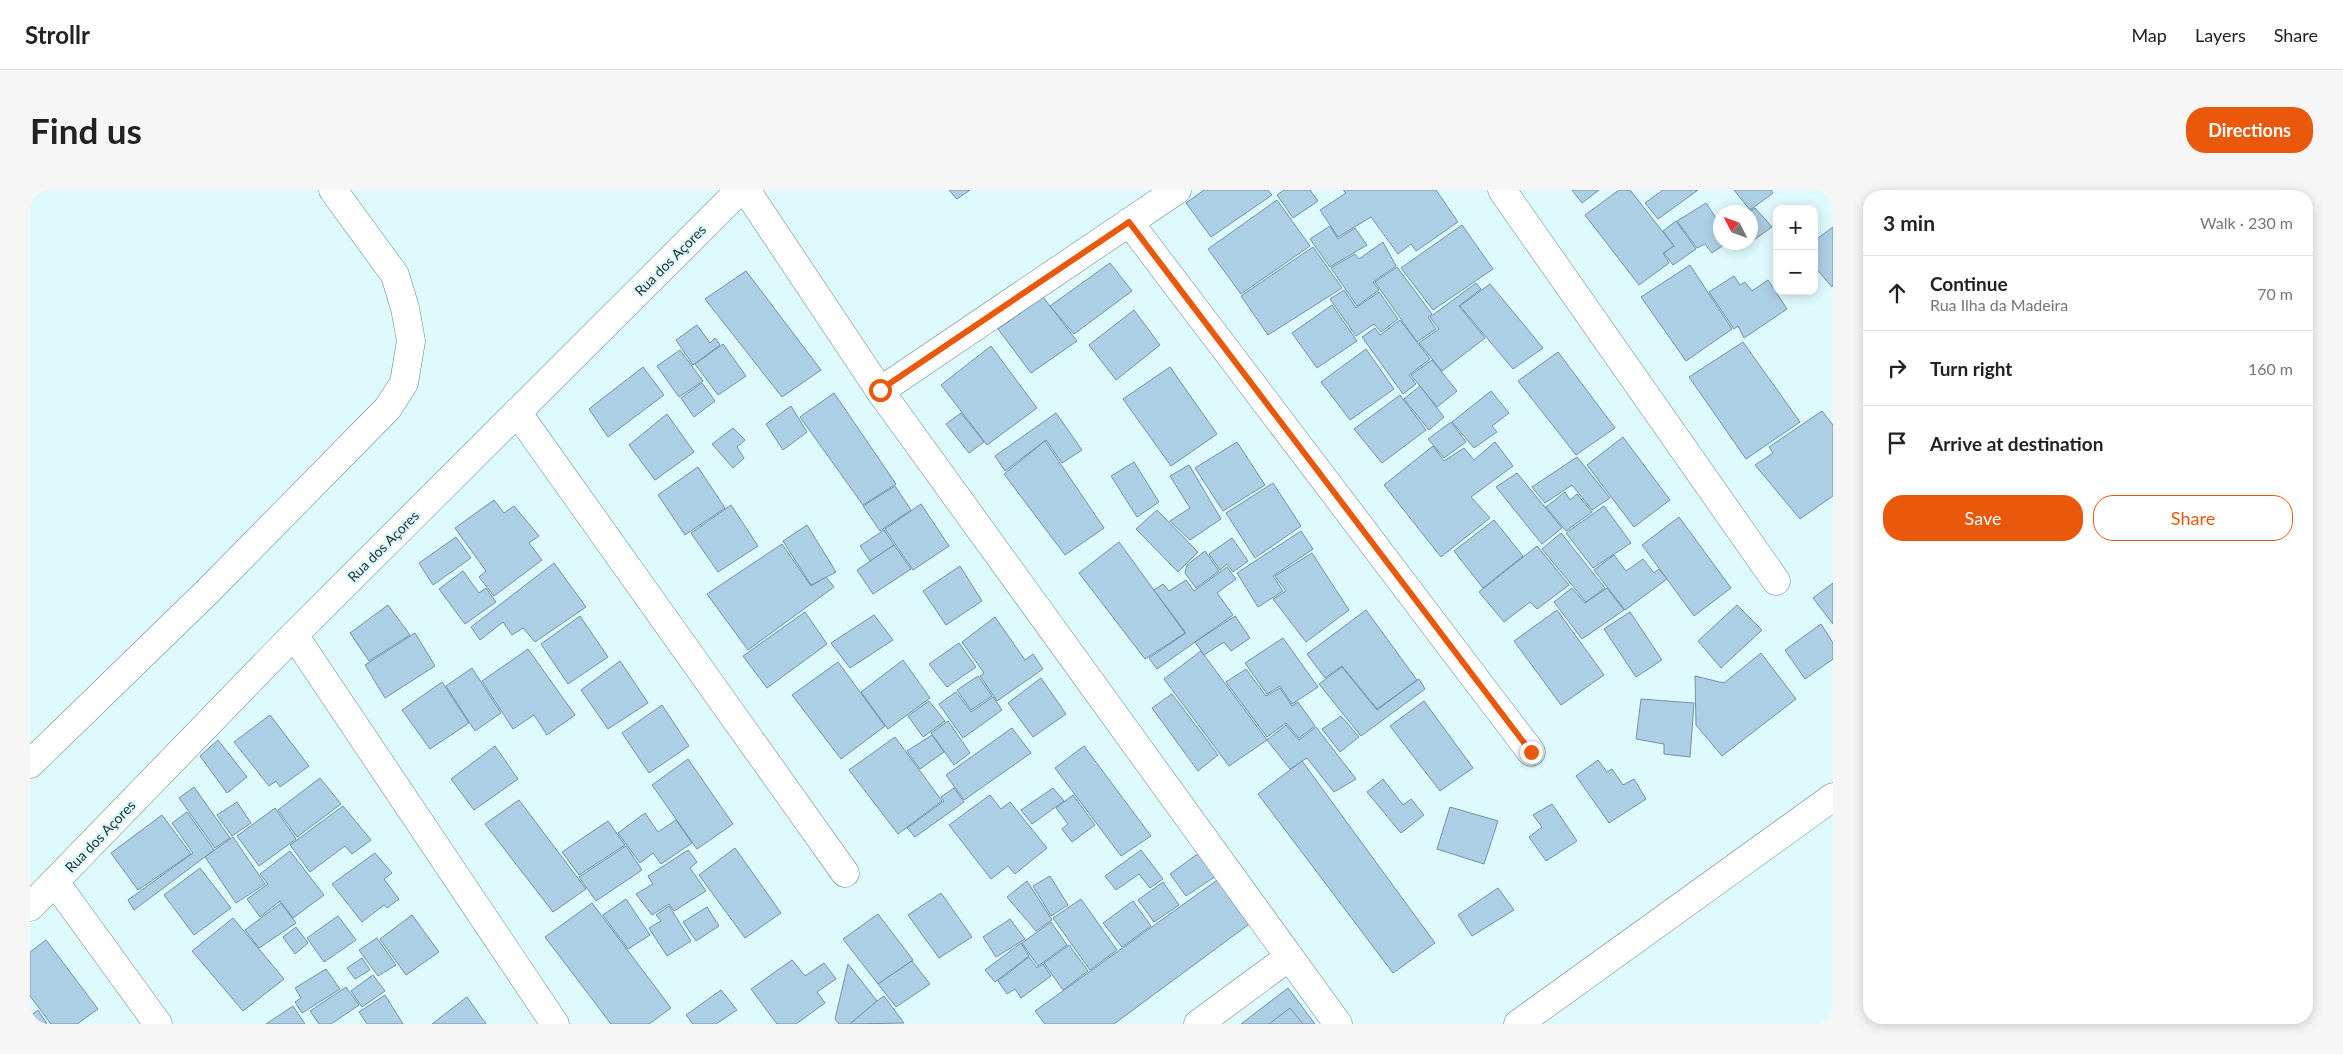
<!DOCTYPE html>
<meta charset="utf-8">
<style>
:root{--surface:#fff;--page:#f6f6f6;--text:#222;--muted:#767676;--line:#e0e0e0;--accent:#ea580c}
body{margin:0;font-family:Lato,sans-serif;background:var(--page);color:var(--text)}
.controls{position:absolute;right:15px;top:15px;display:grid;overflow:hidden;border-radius:10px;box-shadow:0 2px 12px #0003}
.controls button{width:45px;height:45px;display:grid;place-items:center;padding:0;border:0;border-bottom:1px solid var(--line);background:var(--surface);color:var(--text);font:25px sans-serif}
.compass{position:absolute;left:1683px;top:15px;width:45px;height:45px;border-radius:50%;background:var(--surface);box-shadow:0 2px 12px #0003;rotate:312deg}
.stop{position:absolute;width:15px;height:15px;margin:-11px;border:4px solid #ea580c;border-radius:50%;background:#fff}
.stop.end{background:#ea580c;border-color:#fff;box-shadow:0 1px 5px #0008}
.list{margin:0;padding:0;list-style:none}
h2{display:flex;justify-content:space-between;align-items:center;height:65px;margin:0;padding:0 20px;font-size:21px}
h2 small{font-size:16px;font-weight:400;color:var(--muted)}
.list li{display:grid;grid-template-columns:32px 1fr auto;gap:15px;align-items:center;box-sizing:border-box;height:75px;padding:0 20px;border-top:1px solid var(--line)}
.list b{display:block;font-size:19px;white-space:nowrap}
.list p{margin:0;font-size:16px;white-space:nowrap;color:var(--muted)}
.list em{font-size:16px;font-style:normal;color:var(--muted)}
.actions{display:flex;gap:10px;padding:15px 20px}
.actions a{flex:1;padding:11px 0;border:1px solid var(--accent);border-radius:20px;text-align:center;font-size:18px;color:var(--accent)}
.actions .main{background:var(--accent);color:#fff}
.icon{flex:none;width:28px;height:28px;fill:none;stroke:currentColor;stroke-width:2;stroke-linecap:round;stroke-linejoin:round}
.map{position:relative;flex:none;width:1803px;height:834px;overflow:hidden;border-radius:20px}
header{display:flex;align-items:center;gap:30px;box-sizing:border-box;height:70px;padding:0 25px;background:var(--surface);border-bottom:1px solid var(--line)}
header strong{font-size:24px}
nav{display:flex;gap:28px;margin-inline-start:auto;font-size:18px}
.intro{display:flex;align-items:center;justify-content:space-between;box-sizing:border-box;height:120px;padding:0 30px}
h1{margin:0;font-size:35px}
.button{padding:12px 22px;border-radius:20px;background:var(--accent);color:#fff;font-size:18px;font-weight:700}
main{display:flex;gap:30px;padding:0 30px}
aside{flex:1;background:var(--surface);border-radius:20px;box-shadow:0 2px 12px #0003}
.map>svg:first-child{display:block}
.building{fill:#adcfe5;stroke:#7292a7}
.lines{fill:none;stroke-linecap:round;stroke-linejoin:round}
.street-casing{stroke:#5d888e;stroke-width:29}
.street{stroke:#fff;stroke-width:28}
.route{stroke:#ea580c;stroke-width:6}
.labels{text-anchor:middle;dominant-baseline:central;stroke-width:5;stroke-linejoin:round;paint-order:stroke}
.street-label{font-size:14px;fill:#1c2e31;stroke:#dffafd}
</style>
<header>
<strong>Strollr</strong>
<nav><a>Map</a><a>Layers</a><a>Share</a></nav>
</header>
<div class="intro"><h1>Find us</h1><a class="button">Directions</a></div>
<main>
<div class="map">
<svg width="1803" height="834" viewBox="0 0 1803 834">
<rect width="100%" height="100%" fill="#dffafd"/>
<g class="building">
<path d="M919 0H940L927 9Z"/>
<path d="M1174 0H1238L1242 5 1181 47 1156 13Z"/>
<path d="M1254 0H1280L1288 11 1263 28 1247 5Z"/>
<path d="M1313 0H1406L1428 32 1386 61 1381 54 1368 64 1341 27 1308 47 1290 20 1316 3Z"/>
<path d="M1542 0H1569L1552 13Z"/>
<path d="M1589 0H1600L1644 56 1633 63 1639 73 1609 95 1555 25Z"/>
<path d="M1633 0H1668L1628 29 1615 13Z"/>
<path d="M1704 0H1741L1743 3 1720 20Z"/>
<path d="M1247 10 1280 56 1211 104 1178 59Z"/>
<path d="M1676 13 1690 34V52H1698L1682 63 1675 54 1667 58 1647 31Z"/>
<path d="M1725 18 1742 37 1711 59 1706 52H1720L1719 22Z"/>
<path d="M1646 31 1666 59 1643 75 1634 63 1644 56 1633 41Z"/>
<path d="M1432 35 1463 79 1403 120 1371 78Z"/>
<path d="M1300 36 1308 49 1325 38 1337 55 1300 77 1280 49Z"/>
<path d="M1803 37V96L1802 97 1784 76V51Z"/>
<path d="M1353 52 1366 76 1343 92 1349 100 1327 116 1301 78 1325 64 1329 69Z"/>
<path d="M1283 57 1312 98 1238 145 1211 106Z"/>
<path d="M1080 73 1102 101 1044 144 1020 116Z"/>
<path d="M1660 75 1702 139 1656 171 1611 107Z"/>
<path d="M1367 77 1402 124 1398 127 1406 139 1387 152 1345 92Z"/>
<path d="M716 81 791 180 752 207 675 109Z"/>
<path d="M1704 86 1710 95 1715 92 1722 101 1738 90 1757 119 1714 148 1708 136 1704 139 1679 102Z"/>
<path d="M1446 93 1451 99 1429 116 1455 148 1412 181 1389 153 1409 139 1400 127Z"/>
<path d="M1460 94 1513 158 1483 179 1430 116Z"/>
<path d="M1314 100 1326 118 1349 102 1368 129 1351 142 1344 134 1326 146 1300 109Z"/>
<path d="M1013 107 1047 151 1001 183 968 139Z"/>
<path d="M1302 115 1327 151 1287 178 1262 143Z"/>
<path d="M1104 120 1130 155 1086 190 1059 155Z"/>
<path d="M1370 130 1400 169 1379 185 1386 194 1373 204 1332 147 1345 138 1350 145Z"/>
<path d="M667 135 680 153 685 148 690 155 663 175 646 150Z"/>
<path d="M1713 152 1770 232 1716 269 1659 187Z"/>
<path d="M693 154 716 186 688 205 665 174Z"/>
<path d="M961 156 1007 218 957 255 911 195Z"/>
<path d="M1336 159 1364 199 1320 230 1291 192Z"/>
<path d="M650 160 673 191 649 207 627 176Z"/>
<path d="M1528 162 1585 238 1546 265 1488 191Z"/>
<path d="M1402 170 1427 201 1407 217 1381 185Z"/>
<path d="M613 177 634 205 578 247 559 219Z"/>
<path d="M1140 177 1187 244 1141 276 1093 209Z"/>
<path d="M672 193 685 211 664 227 651 208Z"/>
<path d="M1390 196 1414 227 1399 240 1374 209Z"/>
<path d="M1461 201 1479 223 1462 236 1467 242 1444 258 1422 232Z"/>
<path d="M804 203 866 294 833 315 770 227Z"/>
<path d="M1370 205 1396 240 1352 273 1324 239Z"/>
<path d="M761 216 777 242 753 260 736 234Z"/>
<path d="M1792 221 1803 235V306L1770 329 1725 275 1743 263 1739 257Z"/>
<path d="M931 223 954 252 939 263 916 234Z"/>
<path d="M1026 223 1052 260 1032 273 1016 250 975 281 965 266Z"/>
<path d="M637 224 664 262 625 290 599 255Z"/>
<path d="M1421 232 1436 252 1414 268 1398 249Z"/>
<path d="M703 238 715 250 707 257 714 268 703 278 682 254Z"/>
<path d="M1593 247 1640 310 1604 337 1557 275Z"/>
<path d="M1015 251 1074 338 1035 365 974 284Z"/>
<path d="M1207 252 1235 295 1193 321 1165 278Z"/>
<path d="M1465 252 1483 276 1441 307 1460 328 1411 367 1354 295 1403 256 1414 271 1434 258 1444 270Z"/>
<path d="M1547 267 1580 308 1562 320 1542 295 1515 313 1502 297Z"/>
<path d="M1104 272 1129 312 1107 327 1081 286Z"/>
<path d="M1159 275 1191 329 1160 350 1140 331 1160 318 1140 286Z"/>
<path d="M668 277 695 318 655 345 628 305Z"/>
<path d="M1487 283 1532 338 1512 354 1466 297Z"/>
<path d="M1243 293 1271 336 1225 368 1196 323Z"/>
<path d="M865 296 881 320 850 341 833 316Z"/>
<path d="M1535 302 1540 310 1547 304 1562 322 1536 341 1516 317Z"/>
<path d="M464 310 474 323 484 316 509 346 499 353 512 370 464 406 449 387 456 381 425 338Z"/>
<path d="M891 314 919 356 883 380 855 339Z"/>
<path d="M701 315 728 356 688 382 661 343Z"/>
<path d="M1574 316 1601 353 1563 378 1536 343Z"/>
<path d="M1127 320 1168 362 1148 382 1106 339Z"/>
<path d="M1649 327 1701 398 1664 426 1612 355Z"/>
<path d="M1464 330 1493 366 1453 398 1424 361Z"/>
<path d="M777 335 806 382 781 395 753 351Z"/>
<path d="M854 340 864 355 840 371 830 356Z"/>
<path d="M1271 341 1283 359 1243 386 1253 401 1228 417 1207 383Z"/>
<path d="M1531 343 1575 398 1556 412 1512 359Z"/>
<path d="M426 347 441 368 403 395 389 373Z"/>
<path d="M1202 348 1218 371 1203 382 1197 374 1190 380 1179 364Z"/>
<path d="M1089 352 1155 443 1115 469 1049 383Z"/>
<path d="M752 354 781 396 796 387 804 397 718 460 677 404Z"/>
<path d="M864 355 881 379 843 404 827 380Z"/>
<path d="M1507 356 1539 395 1507 419 1500 412 1474 432 1449 402Z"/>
<path d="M1175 361 1189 381 1166 398 1155 383 1157 375Z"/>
<path d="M1282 363 1319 420 1276 452 1243 409 1256 401 1245 386Z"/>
<path d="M1584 365 1596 381 1613 369 1624 383 1629 379 1637 389 1595 420 1564 380Z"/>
<path d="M524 373 556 417 505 452 493 438 482 445 473 432 450 450 441 437Z"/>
<path d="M930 376 952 411 916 435 893 401Z"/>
<path d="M1197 377 1206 389 1187 403 1203 425 1127 479 1119 468 1156 443 1124 400 1133 394 1139 401 1156 390 1164 401Z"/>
<path d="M433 381 449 403 456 398 466 412 435 434 409 399Z"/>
<path d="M1803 393V434L1783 408Z"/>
<path d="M1542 398 1555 413 1577 398 1594 420 1552 449 1524 412Z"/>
<path d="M358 415 380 445 339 471 320 443Z"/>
<path d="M1707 415 1732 440 1691 478 1668 451Z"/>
<path d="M1336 420 1387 490 1347 519 1312 476 1295 488 1277 464Z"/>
<path d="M1527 420 1574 485 1531 515 1484 451Z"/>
<path d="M775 422 797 454 737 498 713 466Z"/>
<path d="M1600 422 1632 470 1606 487 1574 439Z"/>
<path d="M844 425 863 450 820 478 801 453Z"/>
<path d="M550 426 578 467 538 494 511 454Z"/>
<path d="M1205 426 1220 448 1201 461 1194 452 1174 465 1165 452Z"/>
<path d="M965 427 995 470 1003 464 1013 479 967 511 950 486 954 483 932 452Z"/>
<path d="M1791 434 1803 453V469L1775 489 1755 460Z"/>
<path d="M385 443 405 476 355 508 335 475Z"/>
<path d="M1253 448 1288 497 1262 514 1250 496 1237 504 1215 473Z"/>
<path d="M929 453 946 477 917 497 899 474Z"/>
<path d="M498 459 545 525 517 545 504 525 483 539 452 491Z"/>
<path d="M1171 461 1237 550 1199 576 1134 489Z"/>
<path d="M1731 463 1766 509 1692 566 1666 535 1665 486 1694 493Z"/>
<path d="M873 470 900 508 858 539 831 502Z"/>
<path d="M590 471 618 513 578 539 551 500Z"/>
<path d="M808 472 855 536 811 569 762 505Z"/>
<path d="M1312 477 1347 520 1389 489 1395 499 1331 546 1289 494Z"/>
<path d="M442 478 471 523 445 541 416 496Z"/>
<path d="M1216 479 1236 506 1250 498 1262 516 1268 512 1285 536 1269 548 1256 533 1237 547 1196 492Z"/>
<path d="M948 486 962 506 941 520 927 500Z"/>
<path d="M1011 488 1036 524 1003 547 978 513Z"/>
<path d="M412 492 439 533 400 559 372 520Z"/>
<path d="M926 502 941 522 963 507 972 520 933 548 909 514Z"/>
<path d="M1142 504 1188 565 1168 581 1122 518Z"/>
<path d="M1611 509 1664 513 1660 567 1634 564V554L1606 549Z"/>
<path d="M899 511 915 531 893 547 878 526Z"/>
<path d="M1394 511 1443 578 1410 601 1360 536Z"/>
<path d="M632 515 659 556 619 583 592 543Z"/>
<path d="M240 525 279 576 250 597 246 591 239 596 204 552Z"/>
<path d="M1311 526 1329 547 1310 562 1292 539Z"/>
<path d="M918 531 940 563 924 575 901 543Z"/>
<path d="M1256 535 1269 550 1286 537 1326 589 1304 602 1277 568 1260 579 1237 550Z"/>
<path d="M982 538 1001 563 934 610 916 585Z"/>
<path d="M902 545 914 562 890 579 877 561Z"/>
<path d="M865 547 912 611 868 644 819 580Z"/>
<path d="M188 550 217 587 197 603 170 566Z"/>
<path d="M465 556 488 589 444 620 421 589Z"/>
<path d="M1054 556 1121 646 1091 666 1025 578Z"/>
<path d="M658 569 703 634 667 659 622 595Z"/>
<path d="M1568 570 1577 582 1582 579 1593 595 1604 589 1616 609 1579 633 1546 586Z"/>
<path d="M1272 571 1405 753 1363 783 1228 604Z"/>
<path d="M290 588 311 614 267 647 248 620Z"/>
<path d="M1353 589 1373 615 1381 609 1394 625 1371 643 1337 602Z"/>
<path d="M164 597 200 648 185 658 149 608Z"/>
<path d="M924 598 934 612 885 647 877 638 914 611 911 607Z"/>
<path d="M1023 598 1034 611 1002 634 991 620Z"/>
<path d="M960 605 971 619 980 612 1017 658 985 684 978 676 961 689 919 635Z"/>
<path d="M1043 605 1065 635 1042 652 1032 639 1038 634 1026 618Z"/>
<path d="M489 610 556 699 523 722 455 634Z"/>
<path d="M207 612 221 633 202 646 187 625Z"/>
<path d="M1522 614 1547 651 1516 671 1499 647 1512 637 1503 625Z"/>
<path d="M313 616 341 650 322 664 315 656 280 682 260 655Z"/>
<path d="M1420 617 1468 631 1454 674 1407 659Z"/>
<path d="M245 618 266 649 229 676 207 646Z"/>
<path d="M157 622 184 660 104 720 98 710 163 663 142 633Z"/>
<path d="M615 623 628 642 646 630 662 653 631 674 623 663 610 673 588 643Z"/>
<path d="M132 625 161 664 108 700 81 663Z"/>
<path d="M578 631 595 655 549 685 532 662Z"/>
<path d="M203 647 235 694 206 713 175 667Z"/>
<path d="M596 656 612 680 566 711 549 687Z"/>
<path d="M705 658 751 723 715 748 669 685Z"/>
<path d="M658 660 667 672 660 678 676 701 644 721 639 714 622 725 606 704 623 694 618 686Z"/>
<path d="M1111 660 1133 689 1120 698 1109 684 1086 700 1075 686Z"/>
<path d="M1173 660 1189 684 1156 706 1140 684Z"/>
<path d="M260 661 294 705 263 728 250 711 230 727 217 709 238 694 230 684Z"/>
<path d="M345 663 362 683 354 689 369 709 357 718 354 715 332 732 302 694Z"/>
<path d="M170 678 201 718 164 745 134 705Z"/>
<path d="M1020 686 1038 715 1021 726 1003 696Z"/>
<path d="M1190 688 1222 732 1084 834H1015L1005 821Z"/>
<path d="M997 691 1022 730 1006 741 977 707Z"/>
<path d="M1133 692 1149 715 1124 732 1108 710Z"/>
<path d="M1468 698 1484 720 1442 746 1428 725Z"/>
<path d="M911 703 942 747 909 768 878 725Z"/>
<path d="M596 709 620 745 598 759 573 725Z"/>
<path d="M1051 709 1087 760 1060 780 1023 728Z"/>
<path d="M1103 711 1121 736 1092 757 1073 733Z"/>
<path d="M251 713 266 733 229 758 215 740Z"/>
<path d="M562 713 641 818 619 834H581L515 747Z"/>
<path d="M639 716 661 751 637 766 619 738 631 731 626 725Z"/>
<path d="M677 717 689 736 666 751 653 732Z"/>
<path d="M848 724 883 770 848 794 813 749Z"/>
<path d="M382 725 409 762 376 785 350 749Z"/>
<path d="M308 726 326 750 294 772 277 748Z"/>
<path d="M203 728 254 789 213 821 162 761Z"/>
<path d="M980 729 995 749 966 767 953 747Z"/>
<path d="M1021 732 1037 755 1008 776 992 753Z"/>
<path d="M266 737 278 753 265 764 253 747Z"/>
<path d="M347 748 366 775 348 786 329 760Z"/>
<path d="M16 750 68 819 47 834H21L0 806V762Z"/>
<path d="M991 753 999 766 965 792 955 780Z"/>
<path d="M1039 755 1058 781 1033 800 1014 773Z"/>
<path d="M999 767 1007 778 1013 774 1021 786 991 808 985 799 977 804 968 791Z"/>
<path d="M332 768 340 780 325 789 317 778Z"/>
<path d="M762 770 775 786 794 773 806 789 787 802 795 813 766 834H747L721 799Z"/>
<path d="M882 771 900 794 866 817 848 794Z"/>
<path d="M818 774 847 811 820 834H809L805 829Z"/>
<path d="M296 779 310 799 272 823 265 812 271 808 265 798Z"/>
<path d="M343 785 355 801 332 817 321 801Z"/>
<path d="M316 797 329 815 301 834H289L280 821Z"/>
<path d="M1258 798 1285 834H1211Z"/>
<path d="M691 800 707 820 686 834H663L656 825Z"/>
<path d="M355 805 373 834H337L329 822Z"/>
<path d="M854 806 874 833 820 834 847 811Z"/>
<path d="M437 807 456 834H402Z"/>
<path d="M263 816 275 834H236Z"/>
<path d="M1260 818 1273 834H1239Z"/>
<path d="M8 820 17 834H0V826Z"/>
</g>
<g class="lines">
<defs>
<g id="street">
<path d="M716 0 850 201 1308 834"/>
<path d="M1472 0 1746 391"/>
<path d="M1099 32 1501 562"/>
<path d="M850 201 1147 0"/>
<path d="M487 222 815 683"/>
<path d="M264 445 525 834"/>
<path d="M0 574 178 401 358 218 374 193 381 151 375 118 365 85 303 0"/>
<path d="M25 692 128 834"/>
<path d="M0 717 264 445 710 0"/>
<path d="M1168 834 1259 767"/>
<path d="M1488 834 1803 607"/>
</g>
</defs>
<use href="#street" class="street-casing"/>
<use href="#street" class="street"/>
</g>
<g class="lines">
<path class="route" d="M850 200 1099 32 1501 562"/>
</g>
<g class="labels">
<g class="street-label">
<text transform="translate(640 70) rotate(-45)">Rua dos Açores</text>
<text transform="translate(353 356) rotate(-45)">Rua dos Açores</text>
<text transform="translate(70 646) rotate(-46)">Rua dos Açores</text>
</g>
</g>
</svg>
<div class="controls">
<button>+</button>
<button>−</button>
</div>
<svg class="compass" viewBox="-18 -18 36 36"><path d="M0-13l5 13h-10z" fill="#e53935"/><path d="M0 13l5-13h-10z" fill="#767676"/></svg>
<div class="stop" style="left:850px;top:200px"></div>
<div class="stop end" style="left:1501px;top:562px"></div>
</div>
<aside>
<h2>3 min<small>Walk · 230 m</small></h2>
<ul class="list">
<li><svg class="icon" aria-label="ahead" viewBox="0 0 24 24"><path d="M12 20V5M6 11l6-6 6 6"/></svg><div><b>Continue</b><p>Rua Ilha da Madeira</p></div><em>70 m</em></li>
<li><svg class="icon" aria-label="right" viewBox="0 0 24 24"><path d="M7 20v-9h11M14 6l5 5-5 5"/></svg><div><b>Turn right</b></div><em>160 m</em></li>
<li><svg class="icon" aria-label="arrive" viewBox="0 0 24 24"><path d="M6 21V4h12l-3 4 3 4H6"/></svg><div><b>Arrive at destination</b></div></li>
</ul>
<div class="actions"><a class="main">Save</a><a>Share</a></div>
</aside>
</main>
